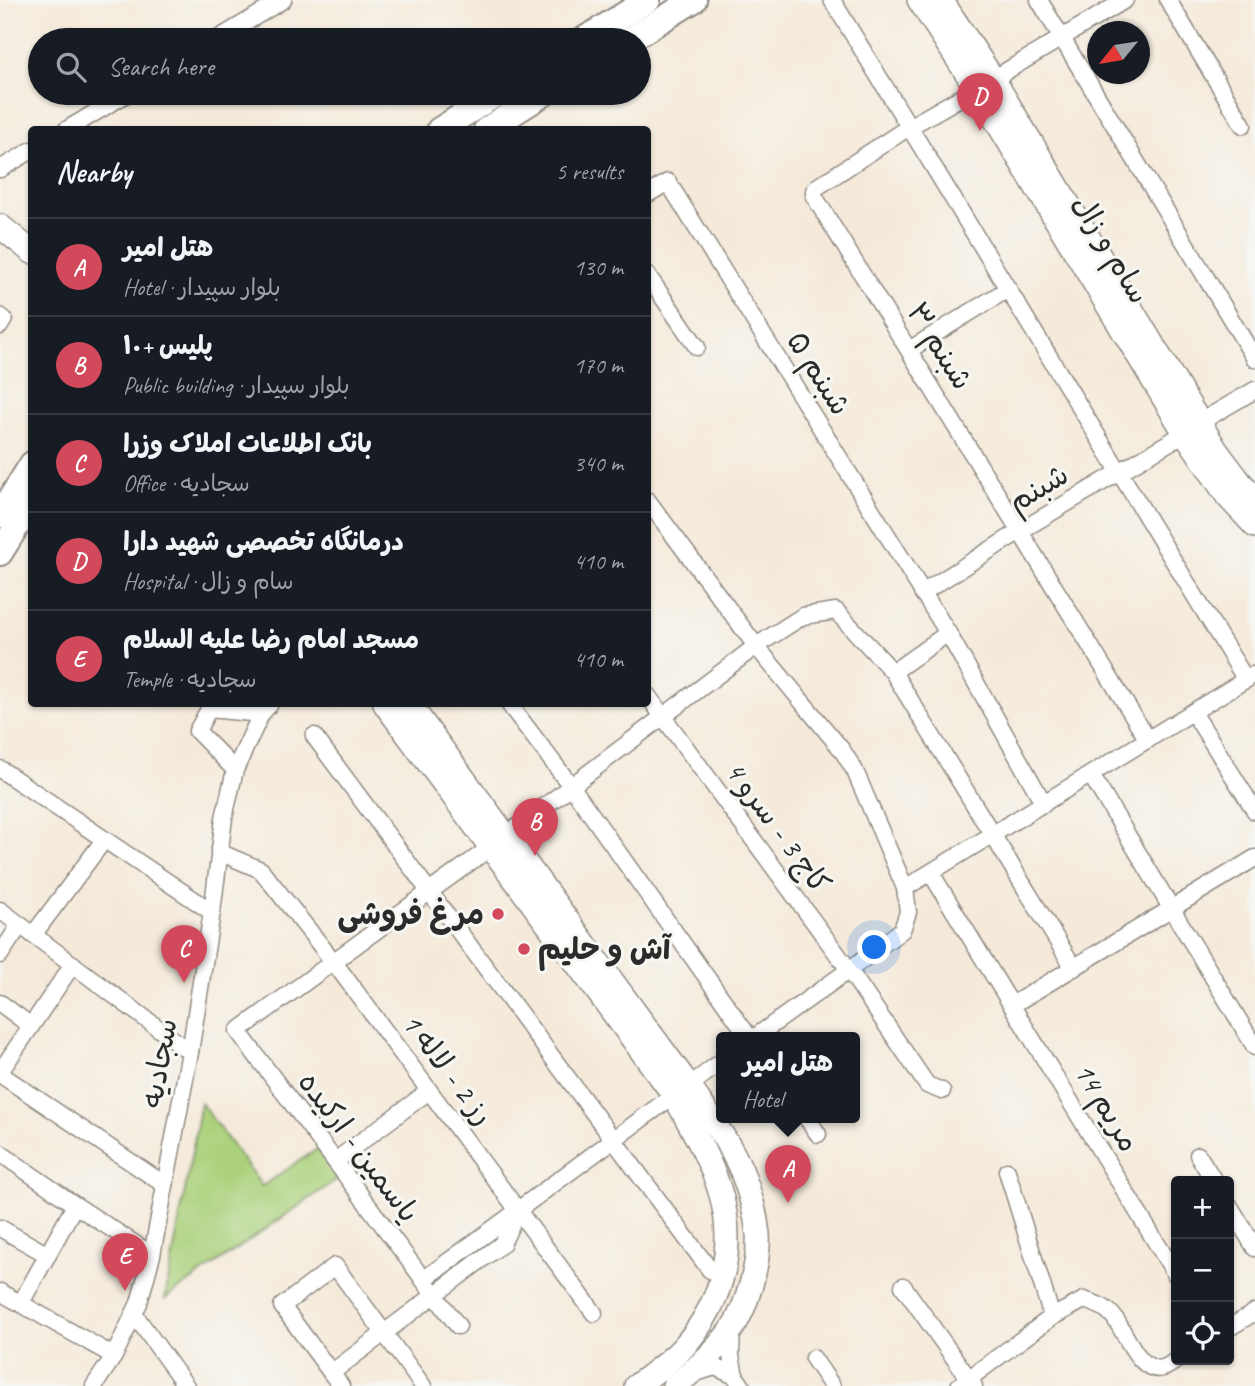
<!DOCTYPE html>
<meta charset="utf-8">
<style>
:root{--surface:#171b24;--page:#20242c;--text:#f1f3f6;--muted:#9ea1a6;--line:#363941;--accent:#d1495b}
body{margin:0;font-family:Caveat,"Playpen Sans Arabic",sans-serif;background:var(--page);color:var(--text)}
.controls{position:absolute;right:21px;bottom:21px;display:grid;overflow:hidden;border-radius:7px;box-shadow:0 2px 5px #0004}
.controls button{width:63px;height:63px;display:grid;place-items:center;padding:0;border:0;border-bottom:2px solid var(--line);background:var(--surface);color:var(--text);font:35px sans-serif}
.compass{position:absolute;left:1087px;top:21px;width:63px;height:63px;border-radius:50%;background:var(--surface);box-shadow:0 2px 5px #0004;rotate:240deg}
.you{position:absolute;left:875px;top:948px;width:24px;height:24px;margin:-18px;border:5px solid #fff;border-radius:50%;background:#1a73e8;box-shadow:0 0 0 10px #1a73e833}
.badge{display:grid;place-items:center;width:46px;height:46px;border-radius:50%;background:var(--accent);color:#fff;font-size:23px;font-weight:700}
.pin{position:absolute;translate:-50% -58px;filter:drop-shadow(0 2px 4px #0008)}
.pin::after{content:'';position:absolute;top:37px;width:24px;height:21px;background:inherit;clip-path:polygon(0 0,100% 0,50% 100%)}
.popup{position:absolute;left:716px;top:1032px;width:144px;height:91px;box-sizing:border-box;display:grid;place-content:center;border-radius:7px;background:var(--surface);filter:drop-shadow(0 2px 5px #0005);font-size:23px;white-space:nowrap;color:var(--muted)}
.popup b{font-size:26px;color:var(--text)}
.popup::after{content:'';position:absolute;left:50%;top:100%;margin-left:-14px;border:14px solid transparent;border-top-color:var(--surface)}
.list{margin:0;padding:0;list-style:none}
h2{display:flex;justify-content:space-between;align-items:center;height:91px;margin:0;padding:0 28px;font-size:30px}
h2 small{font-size:23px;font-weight:400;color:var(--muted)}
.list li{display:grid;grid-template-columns:46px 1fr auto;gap:21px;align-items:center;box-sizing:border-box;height:98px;padding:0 28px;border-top:2px solid var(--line)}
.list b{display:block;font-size:26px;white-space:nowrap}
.list p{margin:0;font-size:23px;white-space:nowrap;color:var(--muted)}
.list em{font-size:23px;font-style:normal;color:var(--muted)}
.icon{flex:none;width:38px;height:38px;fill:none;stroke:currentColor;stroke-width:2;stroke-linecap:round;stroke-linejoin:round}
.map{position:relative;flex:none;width:1255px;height:1386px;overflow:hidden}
.search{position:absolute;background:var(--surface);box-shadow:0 2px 5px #0004;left:28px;top:28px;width:623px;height:77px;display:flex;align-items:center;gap:18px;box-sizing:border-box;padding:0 24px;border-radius:38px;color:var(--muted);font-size:26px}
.panel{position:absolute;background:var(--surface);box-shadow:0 2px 5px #0004;left:28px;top:126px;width:623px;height:581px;border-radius:7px}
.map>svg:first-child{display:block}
.park{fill:#abd17c;stroke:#6b7e54;stroke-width:2}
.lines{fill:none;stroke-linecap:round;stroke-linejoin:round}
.street-casing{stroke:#908a82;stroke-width:19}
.secondary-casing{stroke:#908a82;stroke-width:26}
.primary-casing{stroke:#908a82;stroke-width:28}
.street{stroke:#fff;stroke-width:16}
.secondary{stroke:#fff;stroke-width:23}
.primary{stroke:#fff;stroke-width:24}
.poi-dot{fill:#d1495b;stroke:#f6f6f2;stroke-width:2.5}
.labels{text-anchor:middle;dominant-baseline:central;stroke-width:6;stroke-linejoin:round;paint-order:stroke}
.street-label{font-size:30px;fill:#2b2b2b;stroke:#f6f6f2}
.poi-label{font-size:30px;font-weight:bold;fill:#2b2b2b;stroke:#f6f6f2;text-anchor:end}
</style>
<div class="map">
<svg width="1255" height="1386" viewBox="0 0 1255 1386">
<rect width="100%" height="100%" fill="#f6f6f2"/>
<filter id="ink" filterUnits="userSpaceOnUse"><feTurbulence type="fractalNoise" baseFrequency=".0143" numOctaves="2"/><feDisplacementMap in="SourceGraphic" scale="14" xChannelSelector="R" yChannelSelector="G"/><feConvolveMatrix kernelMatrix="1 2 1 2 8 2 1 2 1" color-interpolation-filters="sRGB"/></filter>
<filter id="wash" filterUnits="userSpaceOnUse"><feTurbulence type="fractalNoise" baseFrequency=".00686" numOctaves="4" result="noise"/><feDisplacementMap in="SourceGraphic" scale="28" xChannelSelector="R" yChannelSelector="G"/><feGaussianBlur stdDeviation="1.57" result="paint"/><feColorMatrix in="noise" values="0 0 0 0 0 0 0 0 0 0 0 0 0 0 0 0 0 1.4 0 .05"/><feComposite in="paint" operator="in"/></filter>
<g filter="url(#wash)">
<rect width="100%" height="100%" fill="#f5eada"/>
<path class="park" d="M201 1103 262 1186 317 1149 339 1178 165 1299Z"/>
</g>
<g filter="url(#ink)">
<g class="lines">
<defs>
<g id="street">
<path d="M832 0 1246 680"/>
<path d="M1039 0 1255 359"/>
<path d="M1125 0 993 79 909 127 817 187 814 191V196L1148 740"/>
<path d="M1168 0 1243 125"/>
<path d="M216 40 283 0"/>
<path d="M66 130 128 93"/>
<path d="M0 169 32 150"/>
<path d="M648 194 668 182 948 633 1044 804"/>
<path d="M648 276 697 347"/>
<path d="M0 316 4 319 0 326"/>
<path d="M909 350 1008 289"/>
<path d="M1200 422 1255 390"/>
<path d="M648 501 756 646 842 750 855 771 905 888 908 912 902 930 849 970 755 1037"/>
<path d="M922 593 1020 531 1185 433"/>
<path d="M893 672 948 633"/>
<path d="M648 696 849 970 927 1085 942 1091"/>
<path d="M509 704 571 786 749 1037"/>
<path d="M1193 712 1255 811"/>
<path d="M314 736 710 1270"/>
<path d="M0 769 212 912"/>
<path d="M235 770 197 731 209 709 261 714"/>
<path d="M1091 775 1255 1047"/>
<path d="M219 852 261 870 333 961 594 1313"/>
<path d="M931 873 1176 1275"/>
<path d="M905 888 1253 675"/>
<path d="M0 910 190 1052"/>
<path d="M33 935 104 840"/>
<path d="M0 955 20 925"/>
<path d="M0 1003 31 1026"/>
<path d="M1012 1005 1255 858"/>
<path d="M0 1072 73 964"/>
<path d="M0 1074 165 1185"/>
<path d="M689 1086 722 1061"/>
<path d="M806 1117 818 1134"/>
<path d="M0 1153 75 1205 152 1255"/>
<path d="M1198 1155 1214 1181"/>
<path d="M335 1161 429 1091"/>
<path d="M1007 1171 1052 1317"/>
<path d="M1229 1205 1255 1248"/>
<path d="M0 1228 48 1255"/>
<path d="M423 1280 516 1212"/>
<path d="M903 1286 974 1386"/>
<path d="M0 1292 114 1356"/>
<path d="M21 1303 75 1205"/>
<path d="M134 1314 186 1386"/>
<path d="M458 1326 238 1031 491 847 756 646 803 616 836 611 893 672 1074 968"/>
<path d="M1229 1328 1255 1312"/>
<path d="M732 1329 731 1356 735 1376"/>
<path d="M813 1358 832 1386"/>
<path d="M331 1373 502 1244 518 1210 674 1095"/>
<path d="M693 1374 715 1367 735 1376 742 1386"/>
<path d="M94 1386 114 1356 139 1303 152 1255 190 1052 212 912 224 818 235 770 261 714 270 704"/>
<path d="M341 1386 282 1306 335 1266 423 1386"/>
<path d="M959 1386 1052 1317 1084 1300C1095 1304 1105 1306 1113 1316 1125 1330 1139 1375 1163 1368 1168 1367 1173 1362 1177 1360"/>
</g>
<g id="secondary">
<path d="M919 0 977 89 1185 433 1228 497 1255 526"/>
<path d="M941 0 993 79 1216 450 1240 482 1255 498"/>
<path d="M0 226 32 252"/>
<path d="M385 704 674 1095C690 1125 708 1155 719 1188 737 1244 724 1299 686 1344 672 1361 653 1373 636 1386"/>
<path d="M409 704 689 1086C707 1113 729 1141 742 1172 749 1190 756 1215 758 1234 760 1261 747 1308 731 1330 716 1350 694 1372 674 1386"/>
</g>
<g id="primary">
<path d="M583 40 648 0"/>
<path d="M629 40 694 0"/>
<path d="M439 130 498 93"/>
<path d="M486 130 545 93"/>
<path d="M0 515 32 464"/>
<path d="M0 553 32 502"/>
</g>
</defs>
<use href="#street" class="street-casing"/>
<use href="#secondary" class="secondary-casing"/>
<use href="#primary" class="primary-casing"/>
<use href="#street" class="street"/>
<use href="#secondary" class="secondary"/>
<use href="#primary" class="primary"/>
</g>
</g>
<g class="poi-dot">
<circle cx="498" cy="914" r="7"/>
<circle cx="524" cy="949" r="7"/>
</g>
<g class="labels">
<g class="street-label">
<text transform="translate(1111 249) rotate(59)">سام و زال</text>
<text transform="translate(940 346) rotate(58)">شبنم ۳</text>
<text transform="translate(819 373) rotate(58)">شبنم ۵</text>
<text transform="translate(1038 488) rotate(-31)">شبنم</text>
<text transform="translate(778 827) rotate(54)">کاج 3 - سرو 4</text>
<text transform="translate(159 1063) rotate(-80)">سجادیه</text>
<text transform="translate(448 1069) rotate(53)">رز 2 - لاله 1</text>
<text transform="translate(1107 1107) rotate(59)">مریم 14</text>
<text transform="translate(359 1147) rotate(53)">یاسمین - ارکیده</text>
</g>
<g class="poi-label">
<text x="484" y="914">مرغ فروشی</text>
<text x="538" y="949" text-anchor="start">آش و حلیم</text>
</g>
</g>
</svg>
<div class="controls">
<button>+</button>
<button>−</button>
<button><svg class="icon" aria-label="locate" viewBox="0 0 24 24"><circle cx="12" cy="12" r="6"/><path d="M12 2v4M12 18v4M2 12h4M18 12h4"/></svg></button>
</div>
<svg class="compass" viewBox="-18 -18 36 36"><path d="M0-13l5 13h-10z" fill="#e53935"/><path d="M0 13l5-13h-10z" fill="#9ea1a6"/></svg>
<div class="you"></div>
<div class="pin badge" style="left:788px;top:1203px">A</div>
<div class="popup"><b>هتل امیر</b>Hotel</div>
<div class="pin badge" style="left:535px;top:856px">B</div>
<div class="pin badge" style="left:184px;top:983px">C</div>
<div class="pin badge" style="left:980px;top:131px">D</div>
<div class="pin badge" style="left:125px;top:1291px">E</div>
<div class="search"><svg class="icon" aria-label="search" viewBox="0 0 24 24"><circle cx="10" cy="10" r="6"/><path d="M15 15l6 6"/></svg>Search here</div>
<section class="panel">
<h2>Nearby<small>5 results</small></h2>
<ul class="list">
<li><span class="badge">A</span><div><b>هتل امیر</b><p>Hotel · بلوار سپیدار</p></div><em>130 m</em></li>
<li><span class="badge">B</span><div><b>پلیس +۱۰</b><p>Public building · بلوار سپیدار</p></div><em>170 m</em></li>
<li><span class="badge">C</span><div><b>بانک اطلاعات املاک وزرا</b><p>Office · سجادیه</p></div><em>340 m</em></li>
<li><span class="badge">D</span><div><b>درمانگاه تخصصى شهید دارا</b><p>Hospital · سام و زال</p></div><em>410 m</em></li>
<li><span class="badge">E</span><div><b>مسجد امام رضا علیه السلام</b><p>Temple · سجادیه</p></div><em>410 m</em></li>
</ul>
</section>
</div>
